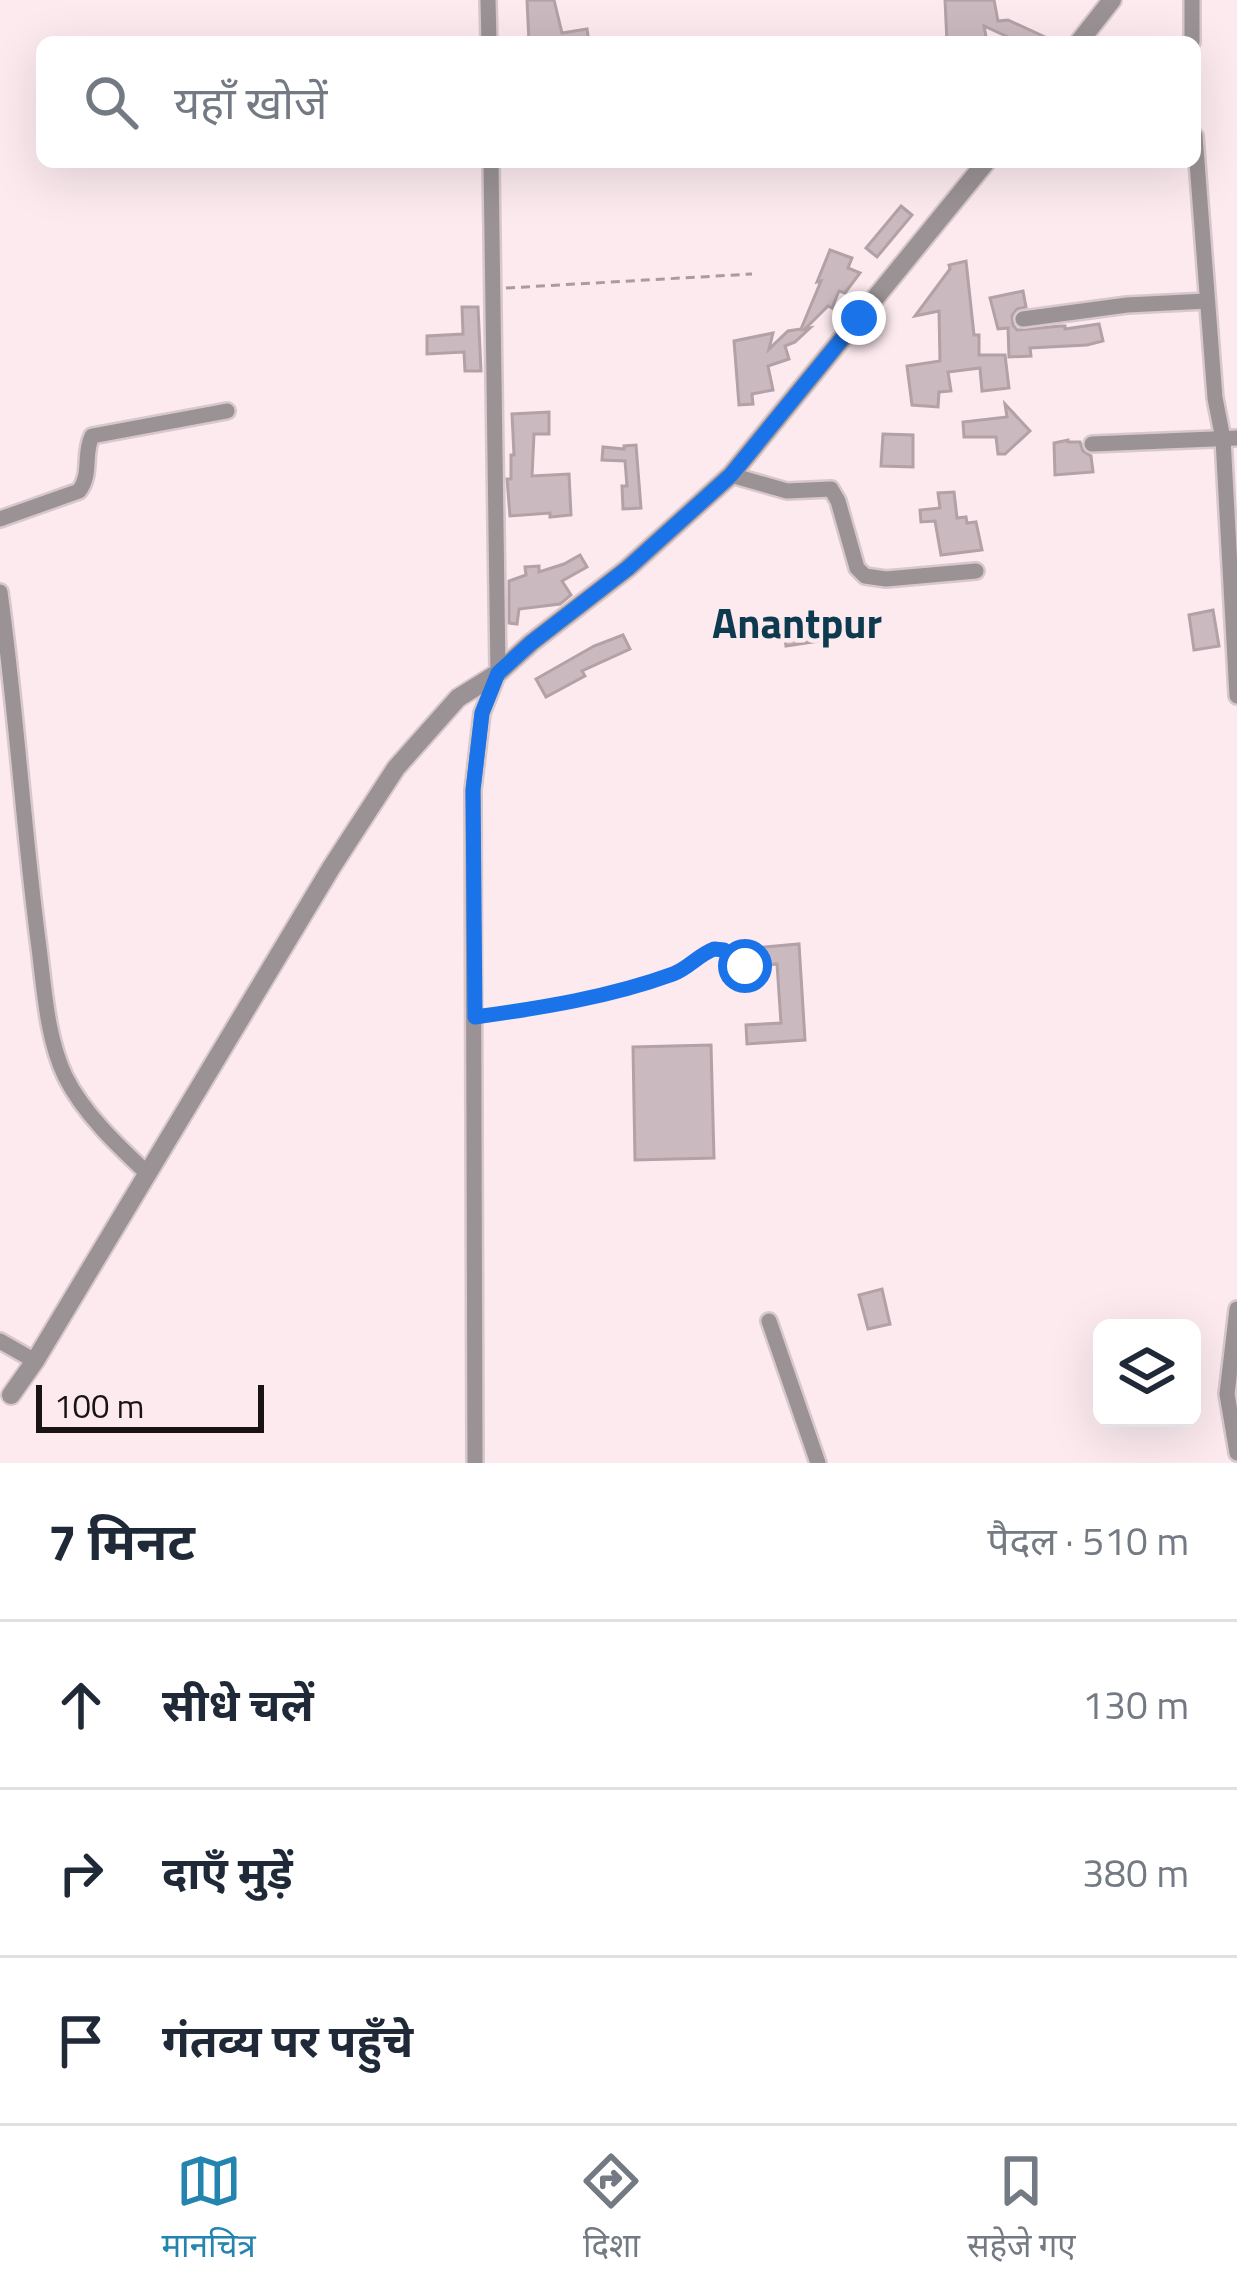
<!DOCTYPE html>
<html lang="hi">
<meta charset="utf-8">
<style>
:root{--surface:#fff;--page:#f6f6f7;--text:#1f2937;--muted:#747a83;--line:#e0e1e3;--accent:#2384af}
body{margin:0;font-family:"Titillium Web","Noto Sans Devanagari",sans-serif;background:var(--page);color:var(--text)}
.controls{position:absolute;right:36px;bottom:36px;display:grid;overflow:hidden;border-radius:18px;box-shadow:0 12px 48px #0002}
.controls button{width:108px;height:108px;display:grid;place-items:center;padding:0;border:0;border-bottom:3px solid var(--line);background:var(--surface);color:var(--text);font:60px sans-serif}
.scale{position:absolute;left:36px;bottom:30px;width:228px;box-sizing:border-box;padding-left:12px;border:6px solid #191315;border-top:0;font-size:33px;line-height:42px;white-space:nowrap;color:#191315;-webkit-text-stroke:9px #fceaef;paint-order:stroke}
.stop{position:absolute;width:36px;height:36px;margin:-27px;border:9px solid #1a73e8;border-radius:50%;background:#fff}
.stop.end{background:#1a73e8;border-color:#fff;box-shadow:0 3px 12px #0008}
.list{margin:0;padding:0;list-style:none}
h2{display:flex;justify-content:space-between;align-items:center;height:156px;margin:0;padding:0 48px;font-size:51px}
h2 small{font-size:39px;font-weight:400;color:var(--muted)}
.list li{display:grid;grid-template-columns:78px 1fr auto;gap:36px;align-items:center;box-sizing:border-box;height:168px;padding:0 48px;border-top:3px solid var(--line)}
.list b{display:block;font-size:45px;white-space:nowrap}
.list em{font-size:39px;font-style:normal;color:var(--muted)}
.icon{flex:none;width:66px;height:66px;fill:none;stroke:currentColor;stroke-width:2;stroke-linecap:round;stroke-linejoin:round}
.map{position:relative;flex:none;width:1237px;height:1463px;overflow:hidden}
.search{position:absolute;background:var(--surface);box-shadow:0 12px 48px #0002;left:36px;right:36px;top:36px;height:132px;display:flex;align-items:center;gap:30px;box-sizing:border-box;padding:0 42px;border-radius:18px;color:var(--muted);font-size:45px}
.sheet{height:660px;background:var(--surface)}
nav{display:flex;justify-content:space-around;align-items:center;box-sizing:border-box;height:168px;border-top:3px solid var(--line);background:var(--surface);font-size:33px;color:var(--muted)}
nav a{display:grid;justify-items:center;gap:6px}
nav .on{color:var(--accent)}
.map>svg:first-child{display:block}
.building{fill:#cab9be;stroke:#b2a1a6;stroke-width:3}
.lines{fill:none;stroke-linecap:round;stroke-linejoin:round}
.service-casing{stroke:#d8c8cc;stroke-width:12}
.minor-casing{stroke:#d8c8cc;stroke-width:20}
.tertiary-casing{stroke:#d8c8cc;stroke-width:22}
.path{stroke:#a99b9f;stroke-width:3;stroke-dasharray:9 6;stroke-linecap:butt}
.service{stroke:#9a9294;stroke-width:8}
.minor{stroke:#9a9294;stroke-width:15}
.tertiary{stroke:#9a9294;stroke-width:18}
.route{stroke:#1a73e8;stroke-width:15}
.labels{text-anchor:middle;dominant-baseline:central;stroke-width:9;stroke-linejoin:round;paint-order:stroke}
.quarter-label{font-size:42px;font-weight:bold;fill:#0d3a4f;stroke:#fceaef}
</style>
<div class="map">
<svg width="1237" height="1463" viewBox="0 0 1237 1463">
<rect width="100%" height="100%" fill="#fceaef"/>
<g class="building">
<path d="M527 0H554L562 33 587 29 589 42H529Z"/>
<path d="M945 0H994L998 21 1008 20 1056 42H1019L984 26 987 42H947Z"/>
<path d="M901 206 912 215 877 257 866 248Z"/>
<path d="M830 250 852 258 848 268 860 273 845 293 839 291 832 308 828 306 805 329 810 328 795 342 785 346 789 359 768 366 773 390 752 394 753 404 739 405 734 341 773 333 769 349 788 331 801 329 821 281 817 282Z"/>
<path d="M966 261 974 335H979V355H1005L1009 388 982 391 980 368 948 372 951 391 939 392 938 407 912 405 907 366 940 361 939 311 915 316 950 269 949 265Z"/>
<path d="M1023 291 1026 307 1017 309 1012 316 1013 325 1017 330 1061 326H1065V329L1099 324 1103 341 1087 345 1030 348 1031 356 1009 357 1008 328 998 329 990 298Z"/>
<path d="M462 307H478L481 371H465L464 352 427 354V336L463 334Z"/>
<path d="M1005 404 1030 431 1005 454H998L996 437H964L963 422 1007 417Z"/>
<path d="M549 412V434H534L532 476 569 474 571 515 550 517V513L510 516 507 479H511V455H514L512 414Z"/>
<path d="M883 434 913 435V467L881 466Z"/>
<path d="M1068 440V442H1080L1083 451 1091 456 1093 472 1055 475 1054 443Z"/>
<path d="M636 445 641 508 623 509 622 486H627L625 461 602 460 603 447 624 449V446Z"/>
<path d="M954 492 957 518 966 517 967 523 976 522 982 550 941 555 935 521 921 522 920 510 940 508 938 493Z"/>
<path d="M580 555 587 567 562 581 571 595 560 604 519 609 517 624 509 623V581L526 575 525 567 539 566V572L564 564Z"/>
<path d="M1213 610 1219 646 1194 650 1189 615Z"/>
<path d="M823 619 826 640 786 646 783 625Z"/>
<path d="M623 635 630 649 582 671 585 676 546 697 536 679 594 646Z"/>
<path d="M799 944 805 1040 747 1044 746 1025 781 1023 777 964 757 966 755 948Z"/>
<path d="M711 1045 714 1158 635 1160 633 1047Z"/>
<path d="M882 1289 890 1324 868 1329 859 1295Z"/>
</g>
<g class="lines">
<defs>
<path id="service" d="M476 1017C542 1008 611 996 673 973 689 968 699 955 714 949L724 950 752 972"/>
<g id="minor">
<path d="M488 0 489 42"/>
<path d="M1192 42V0"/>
<path d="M1195 136 1215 398 1223 439 1237 696"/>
<path d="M1023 319 1127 305 1207 301"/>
<path d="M1092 444 1237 438"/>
<path d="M731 475 787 491 831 489 838 501 857 568 865 576 886 579 976 571"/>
<path d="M0 519 79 491C92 474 83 454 92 436L227 411"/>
<path d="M0 592C16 707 23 824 38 940 44 984 46 1036 65 1076 83 1113 118 1146 148 1174"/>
<path d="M1237 1309 1227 1394 1237 1453"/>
<path d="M769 1321 818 1463"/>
<path d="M0 1341 35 1361"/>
<path d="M475 1463 473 790 482 713 498 673 491 162"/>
</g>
<g id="tertiary">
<path d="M1079 42 1112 0"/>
<path d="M11 1395 35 1361 331 868 396 768 458 698 498 673 531 643 628 568 731 475 986 162"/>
</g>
</defs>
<use href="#service" class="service-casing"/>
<use href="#minor" class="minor-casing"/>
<use href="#tertiary" class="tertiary-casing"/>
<path class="path" d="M506 288 752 274"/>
<use href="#service" class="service"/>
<use href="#minor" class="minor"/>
<use href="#tertiary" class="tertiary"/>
</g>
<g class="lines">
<path class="route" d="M745 966 724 950 714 949C698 955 689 968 673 974 610 997 541 1008 475 1017L473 790 482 713 498 673 531 643 628 568 731 475 859 318"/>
</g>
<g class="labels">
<g class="quarter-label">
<text x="797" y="622">Anantpur</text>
</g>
</g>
</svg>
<div class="controls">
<button><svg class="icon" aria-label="layers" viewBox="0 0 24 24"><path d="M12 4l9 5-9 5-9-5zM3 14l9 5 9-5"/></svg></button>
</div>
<div class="scale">100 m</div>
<div class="stop" style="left:745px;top:966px"></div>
<div class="stop end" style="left:859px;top:318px"></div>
<div class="search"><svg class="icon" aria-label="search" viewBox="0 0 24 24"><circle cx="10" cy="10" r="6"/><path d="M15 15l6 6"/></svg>यहाँ खोजें</div>
</div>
<section class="sheet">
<h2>7 मिनट<small>पैदल · 510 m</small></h2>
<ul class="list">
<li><svg class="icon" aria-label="ahead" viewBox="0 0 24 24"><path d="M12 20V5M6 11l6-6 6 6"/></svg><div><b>सीधे चलें</b></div><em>130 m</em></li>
<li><svg class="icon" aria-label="right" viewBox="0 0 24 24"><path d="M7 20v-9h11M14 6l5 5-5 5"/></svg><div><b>दाएँ मुड़ें</b></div><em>380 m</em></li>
<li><svg class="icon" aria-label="arrive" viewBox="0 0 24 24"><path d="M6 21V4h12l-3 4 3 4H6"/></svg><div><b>गंतव्य पर पहुँचे</b></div></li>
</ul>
</section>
<nav>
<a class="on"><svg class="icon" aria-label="map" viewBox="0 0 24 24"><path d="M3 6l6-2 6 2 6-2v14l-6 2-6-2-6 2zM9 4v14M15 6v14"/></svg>मानचित्र</a>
<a><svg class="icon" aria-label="directions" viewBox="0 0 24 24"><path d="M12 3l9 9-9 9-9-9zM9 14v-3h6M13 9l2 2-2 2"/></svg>दिशा</a>
<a><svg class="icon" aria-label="saved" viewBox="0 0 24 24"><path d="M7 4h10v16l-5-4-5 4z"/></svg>सहेजे गए</a>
</nav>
